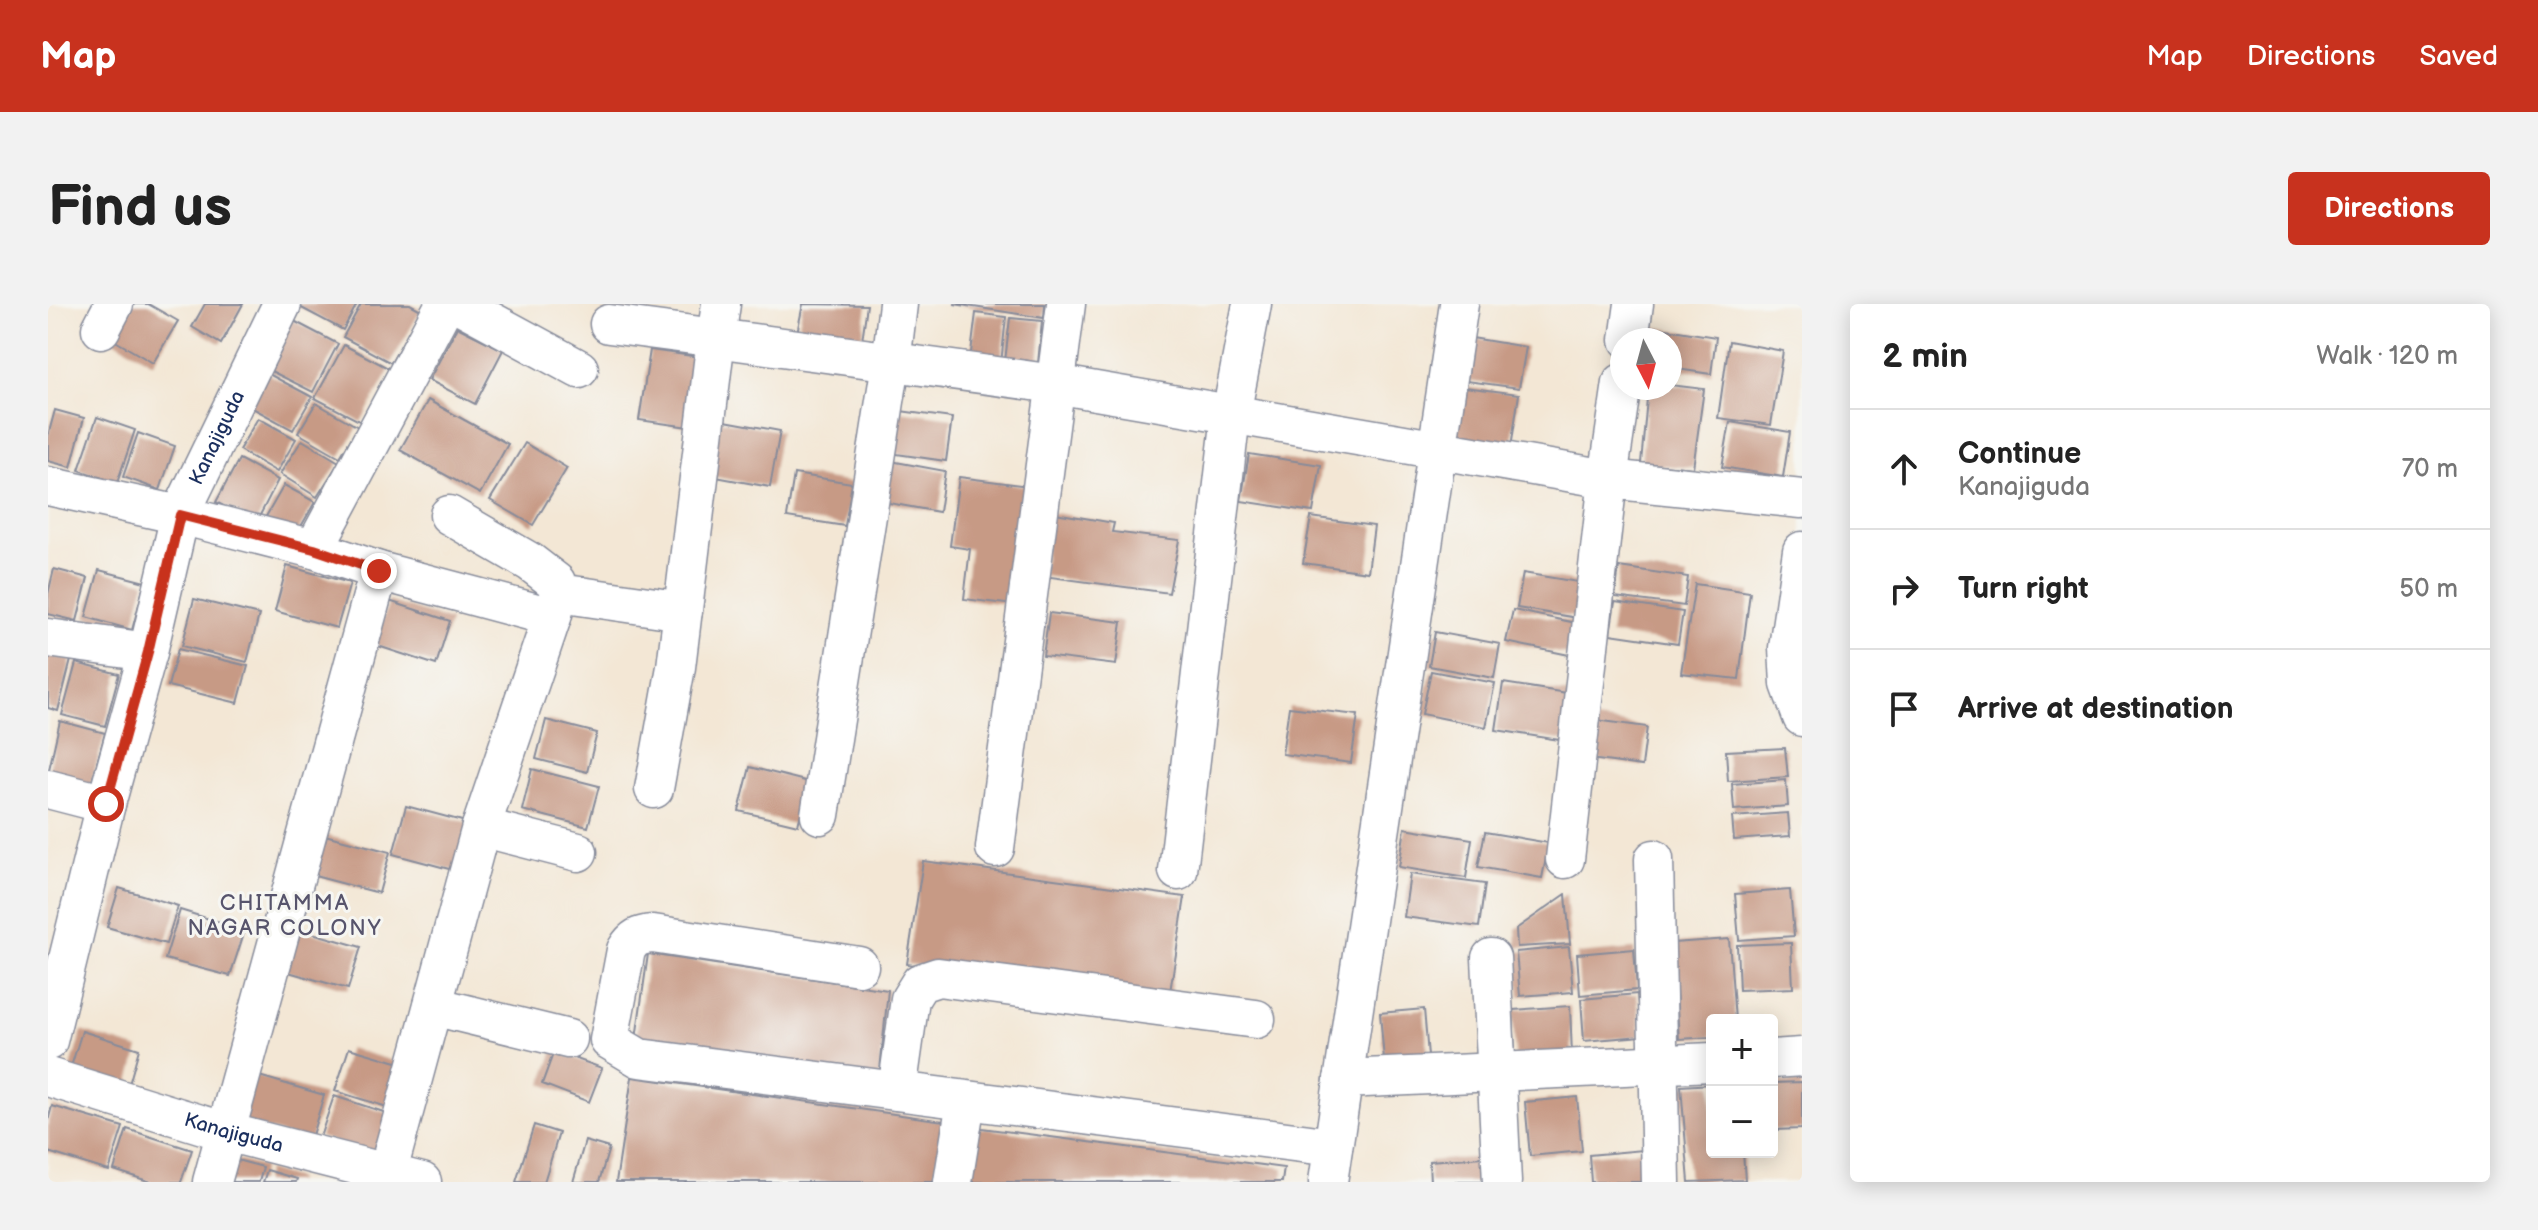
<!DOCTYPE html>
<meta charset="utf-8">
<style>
:root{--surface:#fff;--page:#f2f2f2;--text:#222;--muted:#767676;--line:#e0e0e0;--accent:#c8321e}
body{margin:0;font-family:"Balsamiq Sans",sans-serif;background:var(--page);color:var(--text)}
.controls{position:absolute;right:24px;bottom:24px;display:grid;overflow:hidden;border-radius:8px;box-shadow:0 4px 20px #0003}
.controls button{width:72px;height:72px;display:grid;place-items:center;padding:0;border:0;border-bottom:2px solid var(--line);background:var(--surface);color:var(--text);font:40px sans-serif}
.compass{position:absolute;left:1562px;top:24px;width:72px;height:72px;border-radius:50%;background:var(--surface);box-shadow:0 4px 20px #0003;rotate:174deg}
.stop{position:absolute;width:24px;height:24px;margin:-18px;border:6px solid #c8321e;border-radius:50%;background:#fff}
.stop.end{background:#c8321e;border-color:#fff;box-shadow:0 2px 8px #0008}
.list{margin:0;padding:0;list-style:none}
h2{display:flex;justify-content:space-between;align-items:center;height:104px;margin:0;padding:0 32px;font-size:34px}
h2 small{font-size:26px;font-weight:400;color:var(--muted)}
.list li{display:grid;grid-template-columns:52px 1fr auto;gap:24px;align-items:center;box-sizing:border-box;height:120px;padding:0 32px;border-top:2px solid var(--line)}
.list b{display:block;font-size:30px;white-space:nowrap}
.list p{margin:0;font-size:26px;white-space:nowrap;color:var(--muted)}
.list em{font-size:26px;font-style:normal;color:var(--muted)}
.icon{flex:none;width:44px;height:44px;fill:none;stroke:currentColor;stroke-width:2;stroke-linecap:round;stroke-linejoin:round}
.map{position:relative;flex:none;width:1754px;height:878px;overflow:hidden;border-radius:8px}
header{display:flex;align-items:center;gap:48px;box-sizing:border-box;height:112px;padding:0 40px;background:var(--accent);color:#fff}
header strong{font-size:38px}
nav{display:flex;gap:44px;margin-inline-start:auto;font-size:28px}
.intro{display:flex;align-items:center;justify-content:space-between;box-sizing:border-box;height:192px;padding:0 48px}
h1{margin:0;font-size:56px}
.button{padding:20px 36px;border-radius:8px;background:var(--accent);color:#fff;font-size:28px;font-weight:700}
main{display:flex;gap:48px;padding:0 48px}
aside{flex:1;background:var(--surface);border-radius:8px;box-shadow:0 4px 20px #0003}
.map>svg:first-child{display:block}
.building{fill:#c79a85}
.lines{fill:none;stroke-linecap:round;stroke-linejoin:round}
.minor-casing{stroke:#878b9a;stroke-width:41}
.minor{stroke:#fff;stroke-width:38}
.route{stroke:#c8321e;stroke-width:10}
.labels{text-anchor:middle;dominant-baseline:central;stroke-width:6;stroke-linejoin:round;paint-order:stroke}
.street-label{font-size:20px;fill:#1b2f5e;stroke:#f6f6f2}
.neighbourhood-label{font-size:22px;letter-spacing:2px;fill:#57546c;stroke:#f6f6f2}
</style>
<header>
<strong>Map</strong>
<nav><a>Map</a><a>Directions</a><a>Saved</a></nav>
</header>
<div class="intro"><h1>Find us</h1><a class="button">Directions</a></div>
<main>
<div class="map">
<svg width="1754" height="878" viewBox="0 0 1754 878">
<rect width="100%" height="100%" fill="#f6f6f2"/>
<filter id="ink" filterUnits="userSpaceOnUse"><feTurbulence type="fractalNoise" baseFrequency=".0125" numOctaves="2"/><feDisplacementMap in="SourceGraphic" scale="16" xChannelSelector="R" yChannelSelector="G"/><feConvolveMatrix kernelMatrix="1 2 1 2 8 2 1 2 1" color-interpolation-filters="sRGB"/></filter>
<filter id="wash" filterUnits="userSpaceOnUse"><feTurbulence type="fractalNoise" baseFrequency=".006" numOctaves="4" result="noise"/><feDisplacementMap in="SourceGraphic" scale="32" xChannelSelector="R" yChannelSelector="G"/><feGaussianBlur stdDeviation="1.8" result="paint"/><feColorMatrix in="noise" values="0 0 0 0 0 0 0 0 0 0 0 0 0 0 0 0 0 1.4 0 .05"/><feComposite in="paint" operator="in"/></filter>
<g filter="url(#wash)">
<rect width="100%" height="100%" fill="#f3e7d5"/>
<g id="blocks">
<g class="building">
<path d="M85 0H100L130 17 105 59 64 35Z"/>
<path d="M157 0H195L173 40 144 23Z"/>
<path d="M246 0H309L295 26Z"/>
<path d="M313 0H362L373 6 343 59 295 33Z"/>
<path d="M755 0 819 1 813 44 748 34Z"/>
<path d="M906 0H997L996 14Z"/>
<path d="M928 9 958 13 952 69 921 65Z"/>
<path d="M962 14 994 17 989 70 956 66Z"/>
<path d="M244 16 290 40 265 88 219 65Z"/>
<path d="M409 23 455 46 427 100 381 76Z"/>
<path d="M1606 23 1668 33 1663 70 1622 64V36H1604Z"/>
<path d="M1418 33 1478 43 1471 84 1411 76Z"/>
<path d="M1681 37 1735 47 1723 121 1670 114Z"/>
<path d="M296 41 342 65 313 118 267 94Z"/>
<path d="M602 46 651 53 641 123 591 116Z"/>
<path d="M217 68 264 93 245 126 199 101Z"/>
<path d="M1622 81 1656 85 1645 164 1593 159 1600 84H1622Z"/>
<path d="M1409 82 1471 90 1463 144 1401 135Z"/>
<path d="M380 96 460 140 432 190 352 146Z"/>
<path d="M268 99 310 123 292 153 250 129Z"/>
<path d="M7 106 36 114 23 163 0 157V132Z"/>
<path d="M845 106 904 114 898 157 841 149Z"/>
<path d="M49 113 87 126 69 179 31 166Z"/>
<path d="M210 114 248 135 229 168 191 146Z"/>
<path d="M666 115 732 127 722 183 657 171Z"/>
<path d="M1682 118 1742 128 1735 173 1674 163Z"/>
<path d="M90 129 127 142 112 186 75 173Z"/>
<path d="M254 136 291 158 269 193 232 170Z"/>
<path d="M477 139 519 164 485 221 442 196Z"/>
<path d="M1201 150 1273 161 1265 208 1193 197Z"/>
<path d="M191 155 230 176 208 219 168 198Z"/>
<path d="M837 156 897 167 891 208 830 197Z"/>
<path d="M746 170 804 179 797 222 739 213Z"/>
<path d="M911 173 981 182 966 301 916 295 922 245 902 242Z"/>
<path d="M236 181 267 198 247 233 216 216Z"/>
<path d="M1001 208 1066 219 1064 228 1131 236 1121 289 995 272Z"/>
<path d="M1263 213 1326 222 1320 268 1255 259Z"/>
<path d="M239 262 302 279 289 324 227 307Z"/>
<path d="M1571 263 1640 273 1636 302 1567 293Z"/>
<path d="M6 265 40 274 29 317 0 310V290Z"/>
<path d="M51 266 97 278 84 326 38 313Z"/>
<path d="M1475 269 1542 280 1536 315 1469 304Z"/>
<path d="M1647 280 1702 288 1691 375 1633 369Z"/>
<path d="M146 295 211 311 199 358 134 342Z"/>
<path d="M341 297 402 317 388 361 327 341Z"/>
<path d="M1567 298 1635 308 1630 340 1562 330Z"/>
<path d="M1465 306 1533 320 1526 352 1458 338Z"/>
<path d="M1001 309 1074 318 1068 361 995 352Z"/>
<path d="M1387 328 1452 340 1446 374 1381 362Z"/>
<path d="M130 345 200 362 190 399 120 382Z"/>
<path d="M0 351 23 356 10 407 0 404Z"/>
<path d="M28 359 71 370 57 422 14 411Z"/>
<path d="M1383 367 1447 379 1438 423 1374 410Z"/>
<path d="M1455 379 1525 390 1518 437 1448 426Z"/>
<path d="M1241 403 1310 411 1303 459 1234 450Z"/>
<path d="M498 416 549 429 539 468 488 455Z"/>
<path d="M1548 416 1599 423 1594 462 1542 455Z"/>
<path d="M12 417 57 429 43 481 0 470Z"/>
<path d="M1737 444 1740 473 1680 477 1678 447Z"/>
<path d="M702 463 761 478 750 521 691 507Z"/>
<path d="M484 465 551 482 540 523 474 506Z"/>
<path d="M1738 476 1740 502 1686 506 1684 480Z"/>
<path d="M358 502 429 521 416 569 345 550Z"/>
<path d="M1740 509 1742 532 1686 536 1684 513Z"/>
<path d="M1357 524 1424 535 1418 574 1351 563Z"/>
<path d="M1437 528 1501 539 1494 574 1430 563Z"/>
<path d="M269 529 342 548 331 589 259 570Z"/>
<path d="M875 557 1137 593 1121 694 859 660Z"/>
<path d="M1362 570 1437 580 1431 623 1356 613Z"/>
<path d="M71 584 130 602 118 640 59 623Z"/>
<path d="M1742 586 1746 632 1691 636 1687 590Z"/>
<path d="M1518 590 1522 640 1469 643 1468 625Z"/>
<path d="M132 606 197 626 182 672 117 655Z"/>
<path d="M250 625 313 643 300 685 237 667Z"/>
<path d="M1681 635 1687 716H1664V733L1631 735 1625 639Z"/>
<path d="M1743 639 1745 684 1691 686 1689 641Z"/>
<path d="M1521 643 1525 688 1472 692 1468 648Z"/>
<path d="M1586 645 1589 686 1532 691 1529 650Z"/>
<path d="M600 650 840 686 831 776 587 742Z"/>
<path d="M1589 690 1593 732 1536 737 1533 695Z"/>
<path d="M1522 702 1524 751H1467L1465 706Z"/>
<path d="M1376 705 1380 752 1336 756 1332 709Z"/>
<path d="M34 727 91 745 80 784 22 766Z"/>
<path d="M301 744 362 762 349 806 287 787Z"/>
<path d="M506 747 554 764 541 798 494 780Z"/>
<path d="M204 770 276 791 262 838 190 817Z"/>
<path d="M584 773 896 817 886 878H568Z"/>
<path d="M1754 778V825L1724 826V779Z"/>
<path d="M1664 780V848H1695L1697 876 1641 878 1633 782Z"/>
<path d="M286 792 348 812 335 854 272 833Z"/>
<path d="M1529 793 1534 847 1482 852 1477 798Z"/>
<path d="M4 802 75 823 61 867 0 848V817Z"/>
<path d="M486 821 511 829 496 878H468Z"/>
<path d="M926 823 1236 864 1234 878H918Z"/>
<path d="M79 825 144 846 133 878H103L66 866Z"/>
<path d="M537 837 561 844 551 878H525Z"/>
<path d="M1595 846 1597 878H1543L1541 851Z"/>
<path d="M1435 853 1437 878H1382L1381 857Z"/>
<path d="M181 854 215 863 211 878H174Z"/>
<path d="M219 866 249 875 248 878H215Z"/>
</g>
</g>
</g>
<g filter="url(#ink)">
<use href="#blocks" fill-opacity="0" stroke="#878b9a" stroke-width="2"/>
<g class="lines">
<defs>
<g id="minor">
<path d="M411 0 531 65"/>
<path d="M673 0 668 34 1007 80 1560 175 1754 195"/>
<path d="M561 20 668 34 628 363 606 485"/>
<path d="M53 25 66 0"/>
<path d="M1581 36 1586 0"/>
<path d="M0 182 132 211 266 245 331 267 504 313 433 523 337 878"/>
<path d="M401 211 482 258 508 278 511 289 504 313"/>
<path d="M266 245 397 0"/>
<path d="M1754 247 1740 344 1742 380 1754 413"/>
<path d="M511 289 635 307"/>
<path d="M0 334 100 348"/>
<path d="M0 485 58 500"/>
<path d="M772 511 843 59 850 0"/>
<path d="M433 523 530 548"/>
<path d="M947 544 1018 0"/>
<path d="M1517 555 1560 175 1574 79"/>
<path d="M1606 555 1613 878"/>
<path d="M1130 567 1183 111 1204 0"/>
<path d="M1443 654 1454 878"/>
<path d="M811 662 605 630C591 631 585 634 578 646L561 736 591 754 1285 843"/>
<path d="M385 702 520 735"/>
<path id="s1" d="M0 737 58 500 100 348 132 211 234 0"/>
<path d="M1724 755 1754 753"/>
<path id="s2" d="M0 773 178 828 374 878"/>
<path d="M1295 775 1664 758"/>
<path d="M849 787 862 695 872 679 890 673 1208 715"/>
<path d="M164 878 331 267"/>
<path d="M905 878 918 797"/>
<path d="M1280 878 1411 0"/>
</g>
</defs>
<use href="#minor" class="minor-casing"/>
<use href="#minor" class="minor"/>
</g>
</g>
<g class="lines" filter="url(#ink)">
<path class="route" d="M58 500 100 348 132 211 266 245 331 267"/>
</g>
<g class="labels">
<g class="street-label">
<text stroke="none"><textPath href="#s1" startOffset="628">Kanajiguda</textPath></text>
<text stroke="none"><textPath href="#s2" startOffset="194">Kanajiguda</textPath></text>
</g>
<g class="neighbourhood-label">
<text x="237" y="599">CHITAMMA<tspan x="237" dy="25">NAGAR COLONY</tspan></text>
</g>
</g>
</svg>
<div class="controls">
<button>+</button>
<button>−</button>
</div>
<svg class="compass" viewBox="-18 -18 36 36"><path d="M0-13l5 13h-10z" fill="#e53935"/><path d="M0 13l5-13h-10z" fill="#767676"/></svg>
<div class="stop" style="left:58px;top:500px"></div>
<div class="stop end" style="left:331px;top:267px"></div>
</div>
<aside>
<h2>2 min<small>Walk · 120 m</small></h2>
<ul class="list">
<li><svg class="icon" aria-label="ahead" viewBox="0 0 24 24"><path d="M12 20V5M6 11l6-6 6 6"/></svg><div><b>Continue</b><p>Kanajiguda</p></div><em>70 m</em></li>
<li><svg class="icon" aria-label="right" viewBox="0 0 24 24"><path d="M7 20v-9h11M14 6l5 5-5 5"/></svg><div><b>Turn right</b></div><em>50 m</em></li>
<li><svg class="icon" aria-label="arrive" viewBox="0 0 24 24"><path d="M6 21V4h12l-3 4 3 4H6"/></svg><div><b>Arrive at destination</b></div></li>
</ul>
</aside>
</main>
